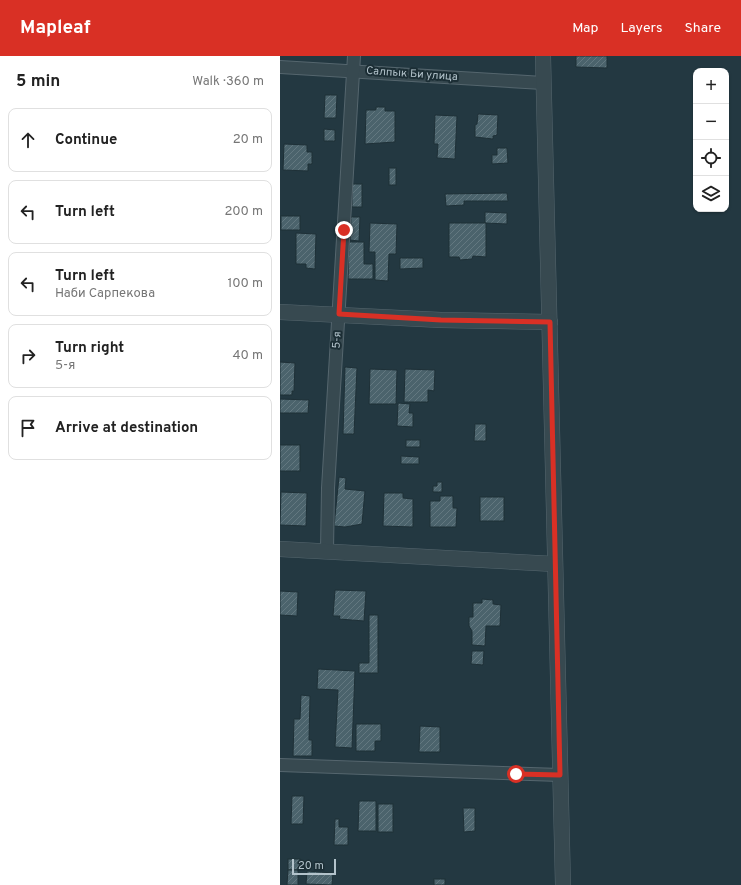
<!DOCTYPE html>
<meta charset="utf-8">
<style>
:root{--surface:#fff;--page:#f2f2f2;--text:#222;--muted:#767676;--line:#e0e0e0;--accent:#d93025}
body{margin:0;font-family:Overpass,sans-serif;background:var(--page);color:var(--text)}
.controls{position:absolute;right:12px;top:12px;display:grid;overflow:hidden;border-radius:8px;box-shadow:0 1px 3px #0004}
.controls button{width:36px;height:36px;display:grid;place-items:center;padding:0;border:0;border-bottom:1px solid var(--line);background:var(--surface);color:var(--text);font:20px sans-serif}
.scale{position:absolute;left:12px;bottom:10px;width:44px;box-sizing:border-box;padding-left:4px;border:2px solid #b3c3cb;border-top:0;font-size:11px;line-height:14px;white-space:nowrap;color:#b3c3cb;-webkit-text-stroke:3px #1c2e35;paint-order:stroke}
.stop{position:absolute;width:12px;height:12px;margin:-9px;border:3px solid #d93025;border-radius:50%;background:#fff}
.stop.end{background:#d93025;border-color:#fff;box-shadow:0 1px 4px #0008}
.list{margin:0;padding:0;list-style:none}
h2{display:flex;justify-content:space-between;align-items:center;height:52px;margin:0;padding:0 16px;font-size:17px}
h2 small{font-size:13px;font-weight:400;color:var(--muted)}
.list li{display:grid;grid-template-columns:26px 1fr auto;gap:12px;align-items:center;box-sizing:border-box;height:64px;margin:0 8px 8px;padding:0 8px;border:1px solid var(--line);border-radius:8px}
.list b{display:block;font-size:15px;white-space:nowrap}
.list p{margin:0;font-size:13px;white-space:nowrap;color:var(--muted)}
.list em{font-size:13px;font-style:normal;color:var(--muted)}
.icon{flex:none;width:22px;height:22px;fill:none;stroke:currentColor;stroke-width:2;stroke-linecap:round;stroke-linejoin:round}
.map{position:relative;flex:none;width:461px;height:829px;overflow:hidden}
header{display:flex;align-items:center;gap:24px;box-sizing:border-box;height:56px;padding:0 20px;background:var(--accent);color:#fff}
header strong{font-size:19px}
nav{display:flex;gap:22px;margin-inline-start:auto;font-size:14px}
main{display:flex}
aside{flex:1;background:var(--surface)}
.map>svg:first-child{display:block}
.building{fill:url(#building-hatch);stroke:#1e3037}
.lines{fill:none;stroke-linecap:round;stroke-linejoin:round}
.minor-casing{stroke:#55666e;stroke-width:14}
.tertiary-casing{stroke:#55666e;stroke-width:16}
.minor{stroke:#374950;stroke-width:12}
.tertiary{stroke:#374950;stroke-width:15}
.route{stroke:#d93025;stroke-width:5}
.labels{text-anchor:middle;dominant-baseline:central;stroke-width:4;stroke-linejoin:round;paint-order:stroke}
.street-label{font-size:11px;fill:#b3c3cb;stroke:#1c2e35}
</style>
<header>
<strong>Mapleaf</strong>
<nav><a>Map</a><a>Layers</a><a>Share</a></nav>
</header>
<main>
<aside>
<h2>5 min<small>Walk · 360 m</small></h2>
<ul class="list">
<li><svg class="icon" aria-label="ahead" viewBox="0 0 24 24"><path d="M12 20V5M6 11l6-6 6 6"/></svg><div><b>Continue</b></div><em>20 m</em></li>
<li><svg class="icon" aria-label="left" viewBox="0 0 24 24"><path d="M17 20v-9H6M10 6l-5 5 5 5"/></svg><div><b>Turn left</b></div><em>200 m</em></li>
<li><svg class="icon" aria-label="left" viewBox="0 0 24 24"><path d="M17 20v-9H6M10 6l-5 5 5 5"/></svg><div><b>Turn left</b><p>Наби Сарпекова</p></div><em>100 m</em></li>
<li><svg class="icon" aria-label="right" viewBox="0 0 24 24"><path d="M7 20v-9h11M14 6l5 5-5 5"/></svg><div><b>Turn right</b><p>5-я</p></div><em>40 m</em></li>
<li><svg class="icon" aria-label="arrive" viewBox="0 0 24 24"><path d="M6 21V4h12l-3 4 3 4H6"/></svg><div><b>Arrive at destination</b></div></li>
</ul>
</aside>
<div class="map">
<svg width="461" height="829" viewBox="0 0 461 829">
<defs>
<pattern id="building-hatch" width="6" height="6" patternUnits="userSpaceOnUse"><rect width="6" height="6" fill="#4b636c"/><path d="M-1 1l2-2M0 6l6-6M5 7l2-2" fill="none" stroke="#637880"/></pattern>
</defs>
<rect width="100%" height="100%" fill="#233841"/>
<g class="building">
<path d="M296 0H327V12L296 11Z"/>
<path d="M45 39H57L56 62H44Z"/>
<path d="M96 51H105V55H115V86L85 88 86 54H96Z"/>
<path d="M198 58 218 59 217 79 213 80V83L195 81V69L197 68Z"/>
<path d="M155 59 177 60 175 103 157 102 158 88H154Z"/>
<path d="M44 73 55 74V85H44Z"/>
<path d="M4 88 27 89V96H32V108H28V115L3 114Z"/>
<path d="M217 92H227L228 107 212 108V99H217Z"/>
<rect x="109" y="112" width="7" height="17"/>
<rect x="72" y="128" width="10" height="23"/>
<path d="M227 137 228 145H184V149L166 150 165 138Z"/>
<path d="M205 156 227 157V168L205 167Z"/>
<rect x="1" y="160" width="19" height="14"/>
<path d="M71 161H80L79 185 70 184Z"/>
<path d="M90 167 117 168 116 198H109L108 225 95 224V196H89Z"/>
<path d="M169 167H206V201L193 200 192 203 180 204 179 201H169Z"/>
<path d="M16 177 36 178 35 213 26 212V208H16Z"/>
<path d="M69 186H84V208H93V223H68Z"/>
<path d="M120 202H143V212L120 213Z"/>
<path d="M0 306 15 307 14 335H12V339H0Z"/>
<path d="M65 311 77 312 74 378H63Z"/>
<path d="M90 313 117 314 116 348H89Z"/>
<path d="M125 313 155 314 154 335 148 334V346H124Z"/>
<path d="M0 343 29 344 28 357H0Z"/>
<path d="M118 347 130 348 129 357H133V371L117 370Z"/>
<path d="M195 368H206V385H194Z"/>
<rect x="126" y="384" width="14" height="7"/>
<rect x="0" y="389" width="20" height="26"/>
<path d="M121 400 139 401V408H121Z"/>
<path d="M59 421 66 422 65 433 85 435 82 468 65 471 54 470Z"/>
<path d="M157 426H162V436H153V430H157Z"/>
<path d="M1 436 27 437 26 470 0 469Z"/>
<path d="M104 437H123V442L133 443V471L103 470Z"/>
<path d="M160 440H173V452H177L176 471H150V445H160Z"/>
<rect x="200" y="441" width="24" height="24"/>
<path d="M55 534 86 535 84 565 59 563 60 560H53Z"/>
<path d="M0 535 18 536 17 560 0 559Z"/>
<path d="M202 543 213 544V548L221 549 220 570H206L205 590 192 589V575L189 570V561H193V547H202Z"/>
<path d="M89 559H98V617H79V607H89Z"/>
<path d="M192 595H204L203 609 191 608Z"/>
<path d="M38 613 75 615 72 692 55 691 58 634 37 633Z"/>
<path d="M21 639 30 640 29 684H32V700H13L14 663H20Z"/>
<path d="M76 668H101V685H95V695H76Z"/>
<path d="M140 670 160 671V696H139Z"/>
<path d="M12 740H24L23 768H11Z"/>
<path d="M79 745H96V775H78Z"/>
<rect x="98" y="748" width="15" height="28"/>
<path d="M183 752H195V775L184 776Z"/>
<path d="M55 763H59V771H68V789H54Z"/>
<rect x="8" y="803" width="12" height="11"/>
<path d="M8 814H18V829H7Z"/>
<path d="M27 815 53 817 52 829 26 828Z"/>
<rect x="154" y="823" width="11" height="6"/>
</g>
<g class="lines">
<defs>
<g id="minor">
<path d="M0 11 263 27"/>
<path d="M47 495 48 432 74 0"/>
<path d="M0 709 280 719"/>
</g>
<g id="tertiary">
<path d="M263 0 283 829"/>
<path d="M0 256 161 264 270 266"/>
<path d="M0 493 274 508"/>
</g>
</defs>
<use href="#minor" class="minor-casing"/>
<use href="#tertiary" class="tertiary-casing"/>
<use href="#minor" class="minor"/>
<use href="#tertiary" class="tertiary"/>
</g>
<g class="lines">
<path class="route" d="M64 174 59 258 161 264 270 266 280 719 236 718"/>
</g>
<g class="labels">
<g class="street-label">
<text transform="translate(132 18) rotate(4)">Салпык Би улица</text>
<text transform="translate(57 284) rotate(-87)">5-я</text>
</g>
</g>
</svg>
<div class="controls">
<button>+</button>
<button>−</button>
<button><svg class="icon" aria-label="locate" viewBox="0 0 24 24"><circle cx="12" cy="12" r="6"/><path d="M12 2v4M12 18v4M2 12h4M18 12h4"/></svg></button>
<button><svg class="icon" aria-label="layers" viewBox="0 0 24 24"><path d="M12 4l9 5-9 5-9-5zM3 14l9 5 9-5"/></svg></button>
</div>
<div class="scale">20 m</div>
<div class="stop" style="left:236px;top:718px"></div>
<div class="stop end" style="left:64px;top:174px"></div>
</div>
</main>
